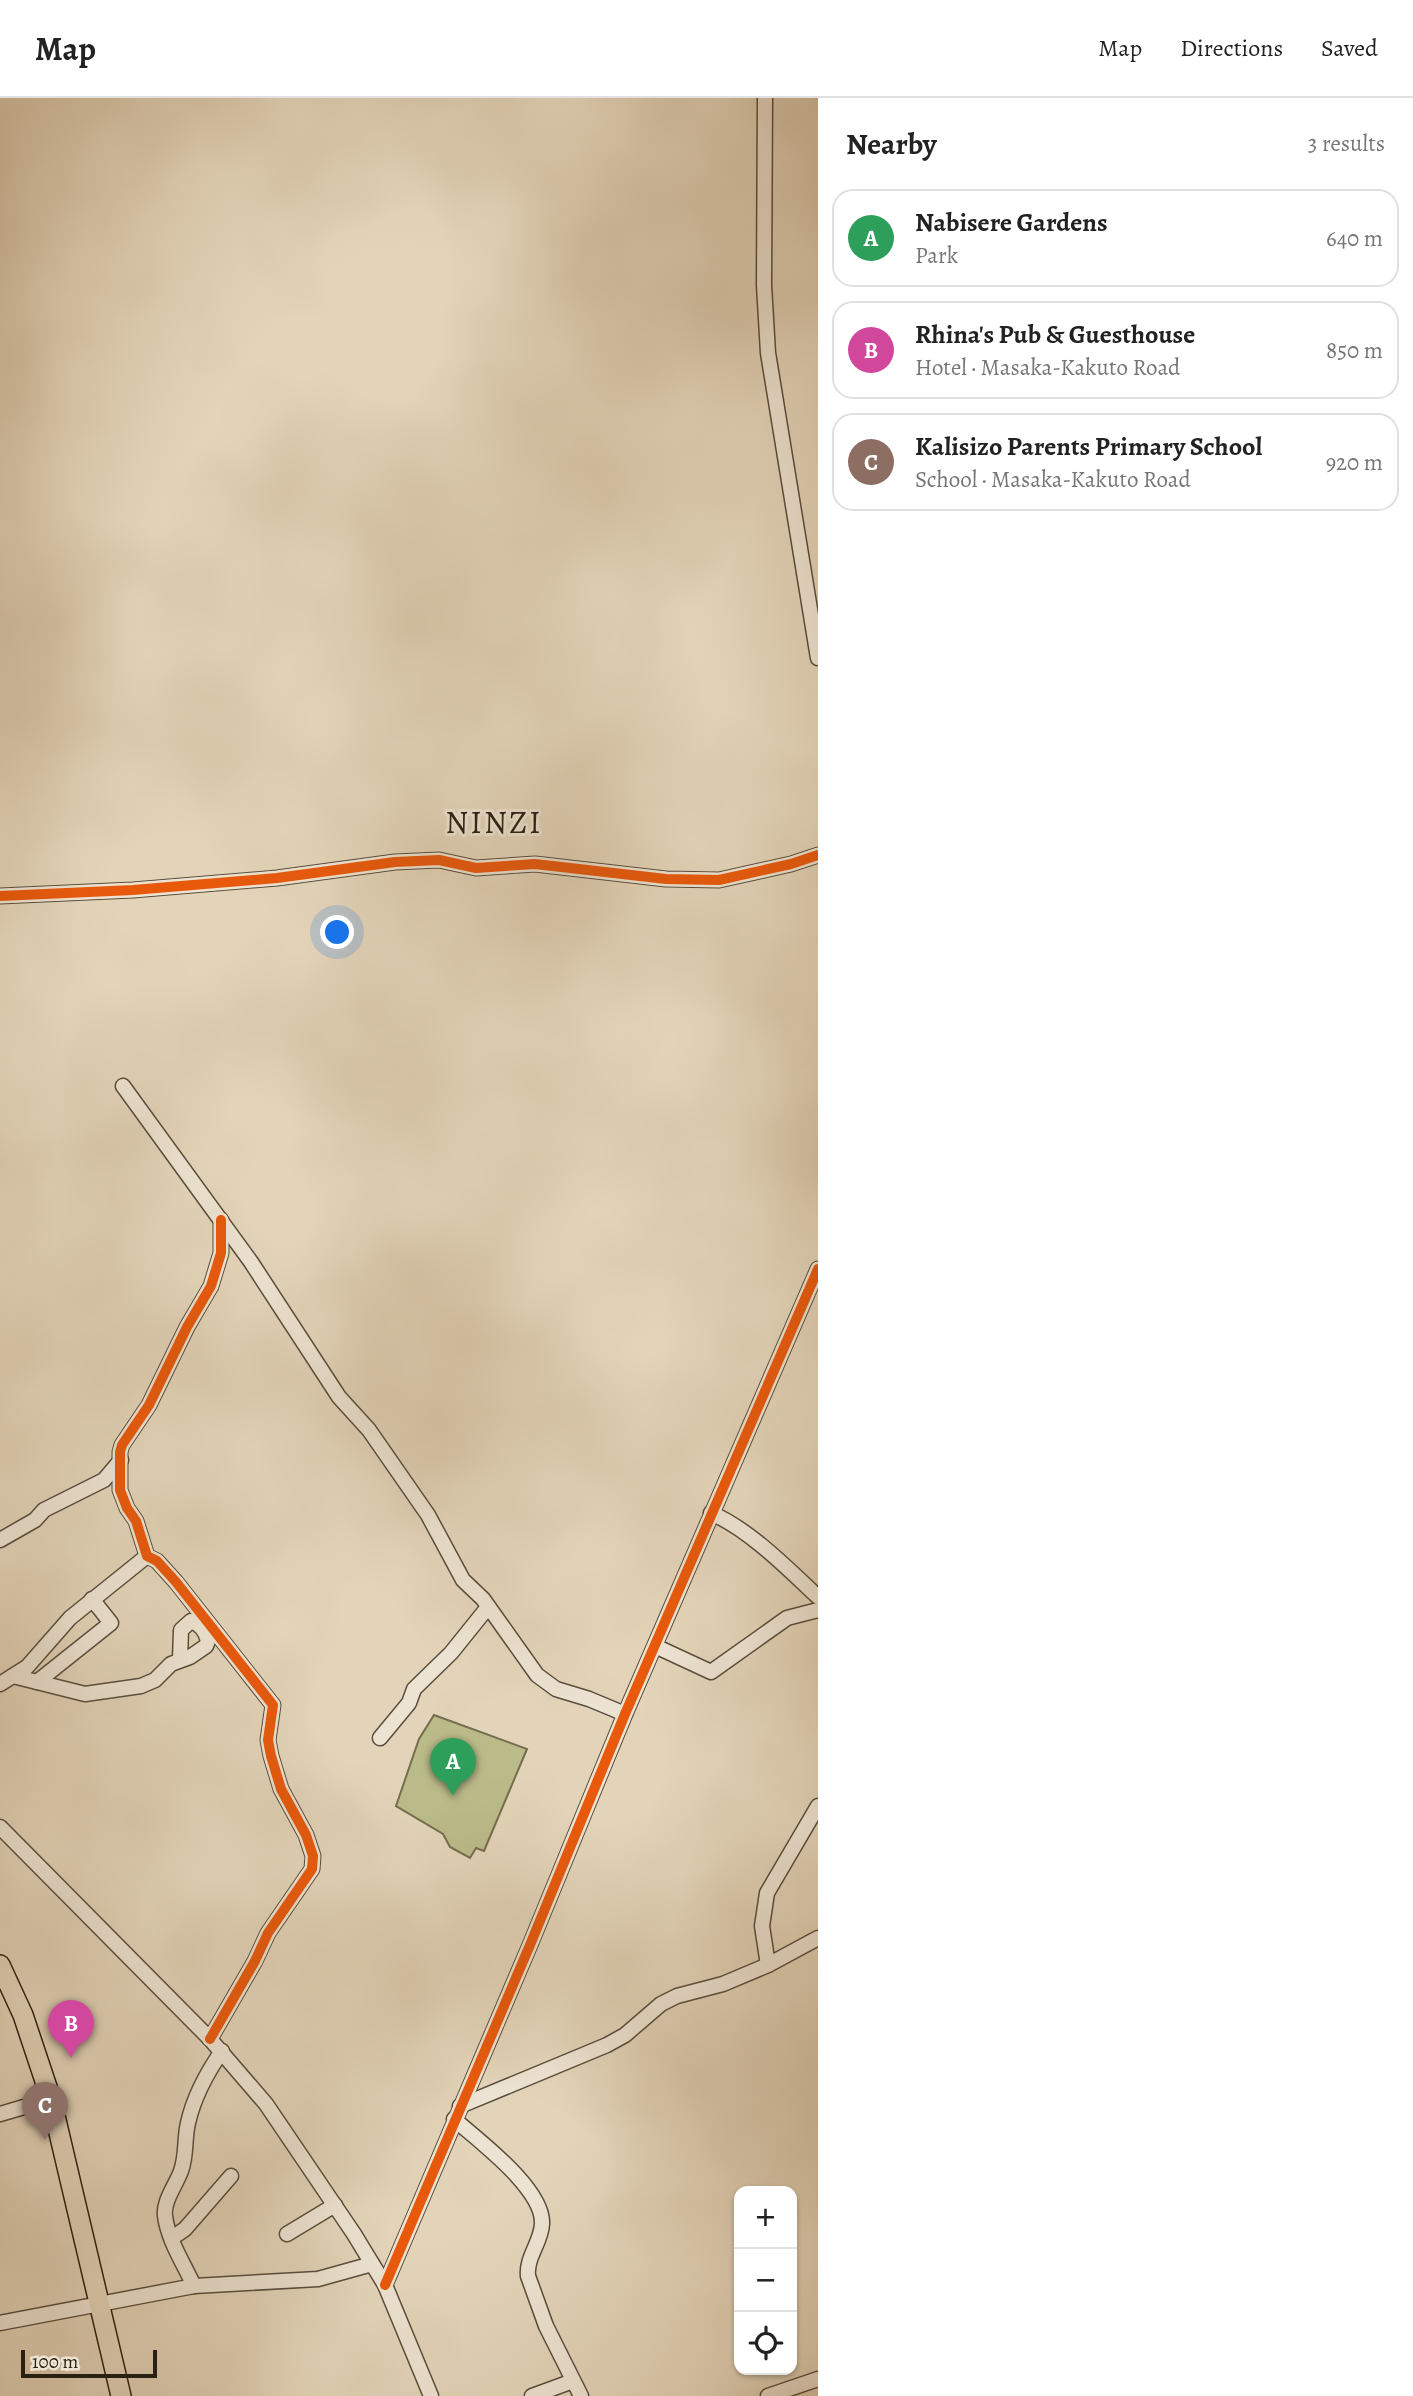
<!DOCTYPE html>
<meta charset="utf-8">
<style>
:root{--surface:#fff;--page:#f6f6f6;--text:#222;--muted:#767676;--line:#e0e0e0;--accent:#0b8043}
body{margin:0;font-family:Alegreya,serif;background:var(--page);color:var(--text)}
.controls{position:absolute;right:21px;bottom:21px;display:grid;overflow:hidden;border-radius:14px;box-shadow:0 2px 5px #0004}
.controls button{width:63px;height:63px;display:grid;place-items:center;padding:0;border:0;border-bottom:2px solid var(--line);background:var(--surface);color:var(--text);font:35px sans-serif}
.scale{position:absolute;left:21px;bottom:18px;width:136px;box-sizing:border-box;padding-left:7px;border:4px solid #2b2112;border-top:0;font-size:19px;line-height:24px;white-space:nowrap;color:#2b2112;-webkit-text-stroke:5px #ede3d2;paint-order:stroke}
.you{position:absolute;left:338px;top:835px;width:24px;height:24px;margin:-18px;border:5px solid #fff;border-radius:50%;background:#1a73e8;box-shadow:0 0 0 10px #1a73e833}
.badge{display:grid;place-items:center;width:46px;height:46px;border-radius:50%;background:var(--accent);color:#fff;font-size:23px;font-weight:700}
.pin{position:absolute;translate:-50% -58px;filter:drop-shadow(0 2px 4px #0008)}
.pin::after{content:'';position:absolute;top:37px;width:24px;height:21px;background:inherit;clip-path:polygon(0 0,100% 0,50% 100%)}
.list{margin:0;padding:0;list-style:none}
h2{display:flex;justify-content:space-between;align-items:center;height:91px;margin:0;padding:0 28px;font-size:30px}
h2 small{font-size:23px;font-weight:400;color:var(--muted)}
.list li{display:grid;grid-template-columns:46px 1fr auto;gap:21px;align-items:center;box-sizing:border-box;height:98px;margin:0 14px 14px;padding:0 14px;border:2px solid var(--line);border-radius:21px}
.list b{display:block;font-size:26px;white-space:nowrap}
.list p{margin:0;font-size:23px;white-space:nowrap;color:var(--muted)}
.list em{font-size:23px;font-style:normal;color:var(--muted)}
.icon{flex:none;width:38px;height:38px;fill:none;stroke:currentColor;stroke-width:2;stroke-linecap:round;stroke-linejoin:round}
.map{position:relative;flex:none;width:818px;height:2298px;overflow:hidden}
header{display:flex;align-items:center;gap:42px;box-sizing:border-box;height:98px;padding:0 35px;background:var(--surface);border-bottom:2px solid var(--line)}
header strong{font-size:33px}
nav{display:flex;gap:38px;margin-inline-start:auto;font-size:24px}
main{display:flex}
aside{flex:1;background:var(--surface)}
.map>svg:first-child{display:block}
.green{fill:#bbbb8a;stroke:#736e4e;stroke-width:2}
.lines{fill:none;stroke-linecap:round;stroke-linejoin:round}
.minor-casing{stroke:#594e3c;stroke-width:17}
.highway-casing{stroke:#2b2112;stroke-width:22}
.minor{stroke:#ede3d2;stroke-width:14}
.highway{stroke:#e3d4b9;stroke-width:19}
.cycleway-casing{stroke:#ede3d2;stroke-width:15}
.cycleway{stroke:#e8590c;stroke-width:10}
.labels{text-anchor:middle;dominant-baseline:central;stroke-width:6;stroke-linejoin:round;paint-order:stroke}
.quarter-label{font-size:32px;letter-spacing:2px;fill:#2b2112;stroke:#ede3d2}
</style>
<header>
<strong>Map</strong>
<nav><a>Map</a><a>Directions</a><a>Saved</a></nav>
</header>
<main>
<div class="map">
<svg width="818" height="2298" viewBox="0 0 818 2298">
<rect width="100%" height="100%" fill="#e3d4b9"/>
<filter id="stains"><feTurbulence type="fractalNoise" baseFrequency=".00286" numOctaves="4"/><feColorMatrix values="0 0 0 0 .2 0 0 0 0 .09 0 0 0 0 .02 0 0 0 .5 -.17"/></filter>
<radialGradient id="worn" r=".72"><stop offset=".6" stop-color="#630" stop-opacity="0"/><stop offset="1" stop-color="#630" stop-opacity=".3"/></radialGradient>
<path class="green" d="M434 1617 527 1651 484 1753 476 1750 470 1760 450 1749 443 1736 396 1708 419 1641Z"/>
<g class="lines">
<defs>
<g id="minor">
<path d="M765 0 764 187 768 255 818 560"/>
<path d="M0 798 133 792 277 780 395 764 439 762 476 770 535 766 666 781 719 782 791 766 818 757"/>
<path d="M123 988 251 1164 339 1299 369 1332 428 1417 463 1482 483 1501 537 1577 556 1591 589 1601 625 1616"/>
<path d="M711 1415C750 1432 787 1470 818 1499"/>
<path d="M0 1442 35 1422 44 1412 104 1382 121 1362"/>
<path d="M655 1548 711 1574 787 1520 818 1512"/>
<path d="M13 1578 85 1596 141 1588 155 1582 171 1566 190 1559 206 1548 208 1543C206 1534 200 1526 191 1523L181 1532 180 1561"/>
<path d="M37 1584 111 1525 92 1501"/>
<path d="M0 1586 27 1569 70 1520 147 1458"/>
<path d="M380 1640 409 1605 414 1591 451 1555 488 1509"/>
<path d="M0 1729 210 1941 266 2006 354 2136 385 2187 431 2298"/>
<path d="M768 1867 762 1828 767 1795 818 1708"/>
<path d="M210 1941 255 1863 268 1835 312 1771 313 1758 306 1737 281 1691 271 1658 268 1642 273 1607 176 1484 157 1463 147 1458 136 1423 127 1410 120 1392V1354L122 1347 149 1307 187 1229 211 1188 221 1155V1122"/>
<path d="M460 2008 607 1947 625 1937 661 1906 677 1898 723 1886 768 1867 818 1840"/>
<path d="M0 2016 51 2001"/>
<path d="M454 2021C479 2043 544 2091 542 2126 541 2145 526 2159 528 2178L546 2228 581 2298"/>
<path d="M287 2136 335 2107"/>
<path d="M172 2140 185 2131 231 2078"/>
<path d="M385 2187 530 1847 625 1616 818 1171"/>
<path d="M194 2188C184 2166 168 2142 165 2118 163 2103 176 2087 181 2073 187 2056 184 2042 188 2025 194 1998 206 1976 222 1953"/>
<path d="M0 2225 194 2188 318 2181 372 2166"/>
<path d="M532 2298 573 2283"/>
<path d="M768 2298 818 2281"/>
</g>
<path id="highway" d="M0 1867 23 1917 51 2001 121 2298"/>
</defs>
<use href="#minor" class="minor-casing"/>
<use href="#highway" class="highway-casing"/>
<use href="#minor" class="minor"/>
<use href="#highway" class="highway"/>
<defs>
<g id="cycleway">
<path d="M0 798 133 792 277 780 395 764 439 762 476 770 535 766 666 781 719 782 791 766 818 757"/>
<path d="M210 1941 255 1863 268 1835 312 1771 313 1758 306 1737 281 1691 271 1658 268 1642 273 1607 176 1484 157 1463 147 1458 136 1423 127 1410 120 1392V1354L122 1347 149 1307 187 1229 211 1188 221 1155V1122"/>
<path d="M385 2187 530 1847 625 1616 818 1171"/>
</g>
</defs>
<use href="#cycleway" class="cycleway-casing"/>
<use href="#cycleway" class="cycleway"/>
</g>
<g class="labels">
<g class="quarter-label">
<text x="494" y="724">NINZI</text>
</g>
</g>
<rect width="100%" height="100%" filter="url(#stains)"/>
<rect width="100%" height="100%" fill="url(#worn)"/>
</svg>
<div class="controls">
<button>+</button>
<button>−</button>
<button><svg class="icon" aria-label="locate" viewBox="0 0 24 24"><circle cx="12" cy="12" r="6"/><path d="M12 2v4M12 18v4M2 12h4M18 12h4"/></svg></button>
</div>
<div class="scale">100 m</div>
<div class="you"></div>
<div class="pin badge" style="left:453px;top:1698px;background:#2e9e5b">A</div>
<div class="pin badge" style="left:71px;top:1960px;background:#d1479c">B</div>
<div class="pin badge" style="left:45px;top:2042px;background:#8d6e63">C</div>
</div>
<aside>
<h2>Nearby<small>3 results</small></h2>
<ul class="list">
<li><span class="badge" style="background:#2e9e5b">A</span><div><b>Nabisere Gardens</b><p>Park</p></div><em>640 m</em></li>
<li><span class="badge" style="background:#d1479c">B</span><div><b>Rhina's Pub &amp; Guesthouse</b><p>Hotel · Masaka-Kakuto Road</p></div><em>850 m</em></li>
<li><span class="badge" style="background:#8d6e63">C</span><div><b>Kalisizo Parents Primary School</b><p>School · Masaka-Kakuto Road</p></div><em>920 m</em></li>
</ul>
</aside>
</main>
